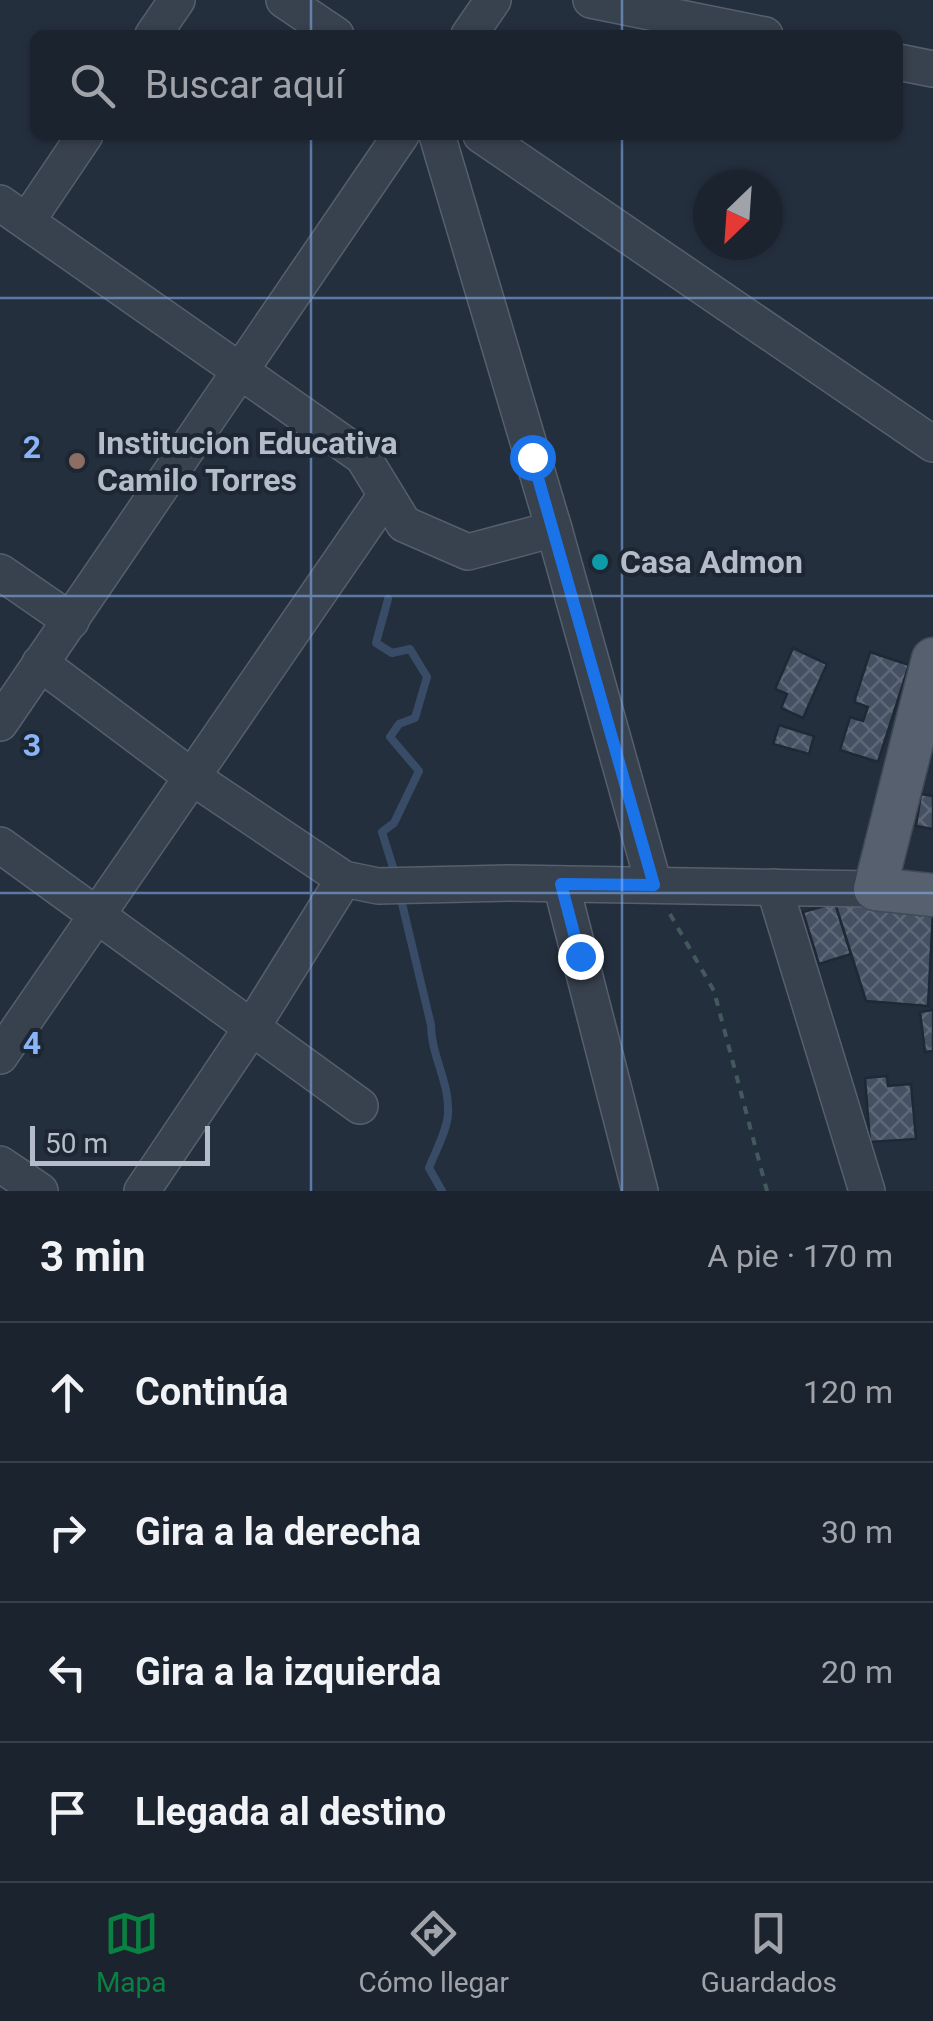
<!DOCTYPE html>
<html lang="es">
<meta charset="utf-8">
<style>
:root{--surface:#1b232e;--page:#282f3a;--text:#f1f3f6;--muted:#a0a4aa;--line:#39404a;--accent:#0b8043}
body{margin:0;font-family:Roboto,sans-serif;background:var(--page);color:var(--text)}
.compass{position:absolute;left:693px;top:170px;width:90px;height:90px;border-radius:50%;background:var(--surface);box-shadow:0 2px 8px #0004;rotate:205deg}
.scale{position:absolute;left:30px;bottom:25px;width:180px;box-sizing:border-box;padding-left:10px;border:5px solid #b4bcc9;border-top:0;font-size:28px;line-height:35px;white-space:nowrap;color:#b4bcc9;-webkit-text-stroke:8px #1d2633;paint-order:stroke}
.stop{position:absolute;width:30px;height:30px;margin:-22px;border:8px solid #1a73e8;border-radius:50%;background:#fff}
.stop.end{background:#1a73e8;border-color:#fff;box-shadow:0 2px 10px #0008}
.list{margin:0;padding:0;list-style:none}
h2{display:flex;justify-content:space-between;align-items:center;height:130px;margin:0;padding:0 40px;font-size:42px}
h2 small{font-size:32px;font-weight:400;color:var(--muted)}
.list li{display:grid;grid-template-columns:65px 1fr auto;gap:30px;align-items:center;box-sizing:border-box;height:140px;padding:0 40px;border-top:2px solid var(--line)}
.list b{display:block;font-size:38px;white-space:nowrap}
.list em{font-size:32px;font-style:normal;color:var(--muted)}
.icon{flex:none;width:55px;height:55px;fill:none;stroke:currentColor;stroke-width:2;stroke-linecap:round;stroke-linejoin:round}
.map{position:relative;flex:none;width:933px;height:1191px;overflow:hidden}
.search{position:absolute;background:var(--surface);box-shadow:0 2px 8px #0004;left:30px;right:30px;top:30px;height:110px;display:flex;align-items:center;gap:25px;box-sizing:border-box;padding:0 35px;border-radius:15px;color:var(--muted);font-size:38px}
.sheet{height:690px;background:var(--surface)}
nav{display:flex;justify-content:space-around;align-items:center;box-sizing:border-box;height:140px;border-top:2px solid var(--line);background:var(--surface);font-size:28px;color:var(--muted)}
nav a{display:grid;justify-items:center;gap:5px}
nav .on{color:var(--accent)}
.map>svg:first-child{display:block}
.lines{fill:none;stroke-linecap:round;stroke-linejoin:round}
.stream{stroke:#394c67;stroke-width:8}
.building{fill:url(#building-cross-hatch);stroke:#1f2835;stroke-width:2.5}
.minor-casing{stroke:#565f6c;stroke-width:38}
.major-casing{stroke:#414a57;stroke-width:45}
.path{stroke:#44595c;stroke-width:4;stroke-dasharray:8 8;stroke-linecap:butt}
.minor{stroke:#38414e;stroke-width:35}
.major{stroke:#56606e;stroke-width:42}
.route{stroke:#1a73e8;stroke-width:12}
.grid{fill:none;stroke:#8ab4f8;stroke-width:2.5;stroke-opacity:0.55}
.education-dot{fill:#8d6e63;stroke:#1d2633;stroke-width:4}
.culture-dot{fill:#0f9aa8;stroke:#1d2633;stroke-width:4}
.labels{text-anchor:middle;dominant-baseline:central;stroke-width:8;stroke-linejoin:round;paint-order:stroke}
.poi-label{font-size:32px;font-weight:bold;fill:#b4bcc9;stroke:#1d2633;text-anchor:start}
.grid-label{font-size:32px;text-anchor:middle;font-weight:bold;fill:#8ab4f8;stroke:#1d2633;stroke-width:8;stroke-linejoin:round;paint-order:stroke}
</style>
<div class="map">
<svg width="933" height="1191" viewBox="0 0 933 1191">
<defs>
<pattern id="building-cross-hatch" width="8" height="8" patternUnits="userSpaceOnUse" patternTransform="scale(2.5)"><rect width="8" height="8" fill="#455162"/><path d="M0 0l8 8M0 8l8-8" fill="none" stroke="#5d6877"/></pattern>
</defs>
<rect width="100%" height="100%" fill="#242f3e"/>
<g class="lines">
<g class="stream">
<path d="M388 599 376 643 392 653 410 649 427 677 415 718 399 724 390 737 419 771 394 823 382 832 396 877"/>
<path d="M400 895 431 1025C431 1056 450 1082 448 1114 447 1131 435 1152 429 1168L442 1191"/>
</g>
</g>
<g class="building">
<path d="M793 648 827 664 803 718 781 708 787 694 775 689Z"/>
<path d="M870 652 909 665 878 762 840 750 850 717 863 721 868 707 854 702Z"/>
<path d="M779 725 814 736 809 754 773 744Z"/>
<path d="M921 794 933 796V829L916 826Z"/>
<path d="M835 903 851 954 819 964 803 912Z"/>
<path d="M835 903 933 911 928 1006 866 1001Z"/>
<path d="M933 1010V1051L925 1052 920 1012Z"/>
<path d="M887 1076 888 1086 911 1084 916 1139 870 1142 865 1078Z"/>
</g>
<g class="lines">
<defs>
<g id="minor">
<path d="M284 0 336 35"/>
<path d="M591 0 765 35"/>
<path d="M153 35 177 0"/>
<path d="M469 35 493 0"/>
<path d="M898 62 933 69"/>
<path d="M437 135 554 529 654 885"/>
<path d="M481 135 933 444"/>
<path d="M0 203 363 457 404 524 468 552 554 529"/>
<path d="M27 221 85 135"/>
<path d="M0 572 71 621"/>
<path d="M40 663 192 777 344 879 378 886 510 883 875 889"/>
<path d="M0 723 401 135"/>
<path d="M0 845 360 1106"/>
<path d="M561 884 640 1191"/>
<path d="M774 887 867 1191"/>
<path d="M0 1056 386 495"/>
<path d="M0 1164 40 1191"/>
<path d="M142 1191 252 1027 344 879"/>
</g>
<path id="major" d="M933 659 875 889 933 895"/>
</defs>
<use href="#minor" class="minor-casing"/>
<use href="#major" class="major-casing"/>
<path class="path" d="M670 914 714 991 767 1191"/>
<use href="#minor" class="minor"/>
<use href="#major" class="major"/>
</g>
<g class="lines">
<path class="route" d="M532 457 654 885 561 884 580 956"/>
</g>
<path class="grid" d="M311 0V35M622 0V35M311 135V1191M622 135V1191M0 298H933M0 596H933M0 893H933"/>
<circle class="education-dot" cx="77" cy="461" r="10"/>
<circle class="culture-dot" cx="600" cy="562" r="10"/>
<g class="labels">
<g class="poi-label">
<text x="97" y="443">Institucion Educativa<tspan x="97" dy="37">Camilo Torres</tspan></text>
<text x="620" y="562">Casa Admon</text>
</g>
</g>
<g class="grid-label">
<text x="32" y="458">2</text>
<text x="32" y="756">3</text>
<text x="32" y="1054">4</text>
</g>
</svg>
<svg class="compass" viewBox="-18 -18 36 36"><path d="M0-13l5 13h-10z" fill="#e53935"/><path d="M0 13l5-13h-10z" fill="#a0a4aa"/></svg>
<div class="scale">50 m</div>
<div class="stop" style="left:532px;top:457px"></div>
<div class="stop end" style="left:580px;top:956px"></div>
<div class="search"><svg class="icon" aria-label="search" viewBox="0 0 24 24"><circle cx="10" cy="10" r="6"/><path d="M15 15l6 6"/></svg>Buscar aquí</div>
</div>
<section class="sheet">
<h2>3 min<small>A pie · 170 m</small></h2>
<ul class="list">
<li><svg class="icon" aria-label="ahead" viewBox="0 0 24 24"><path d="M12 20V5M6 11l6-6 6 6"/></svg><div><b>Continúa</b></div><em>120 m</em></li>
<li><svg class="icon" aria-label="right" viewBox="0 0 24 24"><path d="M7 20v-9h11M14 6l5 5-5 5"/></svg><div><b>Gira a la derecha</b></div><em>30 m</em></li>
<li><svg class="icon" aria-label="left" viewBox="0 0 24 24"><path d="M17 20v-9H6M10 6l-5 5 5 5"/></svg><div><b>Gira a la izquierda</b></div><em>20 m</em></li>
<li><svg class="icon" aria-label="arrive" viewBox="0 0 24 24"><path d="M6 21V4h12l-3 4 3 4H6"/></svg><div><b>Llegada al destino</b></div></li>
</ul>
</section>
<nav>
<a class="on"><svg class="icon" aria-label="map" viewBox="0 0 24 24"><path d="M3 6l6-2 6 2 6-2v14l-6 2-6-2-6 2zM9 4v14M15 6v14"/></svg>Mapa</a>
<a><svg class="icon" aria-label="directions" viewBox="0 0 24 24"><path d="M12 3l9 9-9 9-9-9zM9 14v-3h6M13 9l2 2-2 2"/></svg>Cómo llegar</a>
<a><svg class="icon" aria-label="saved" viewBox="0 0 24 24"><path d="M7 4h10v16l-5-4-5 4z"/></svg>Guardados</a>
</nav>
